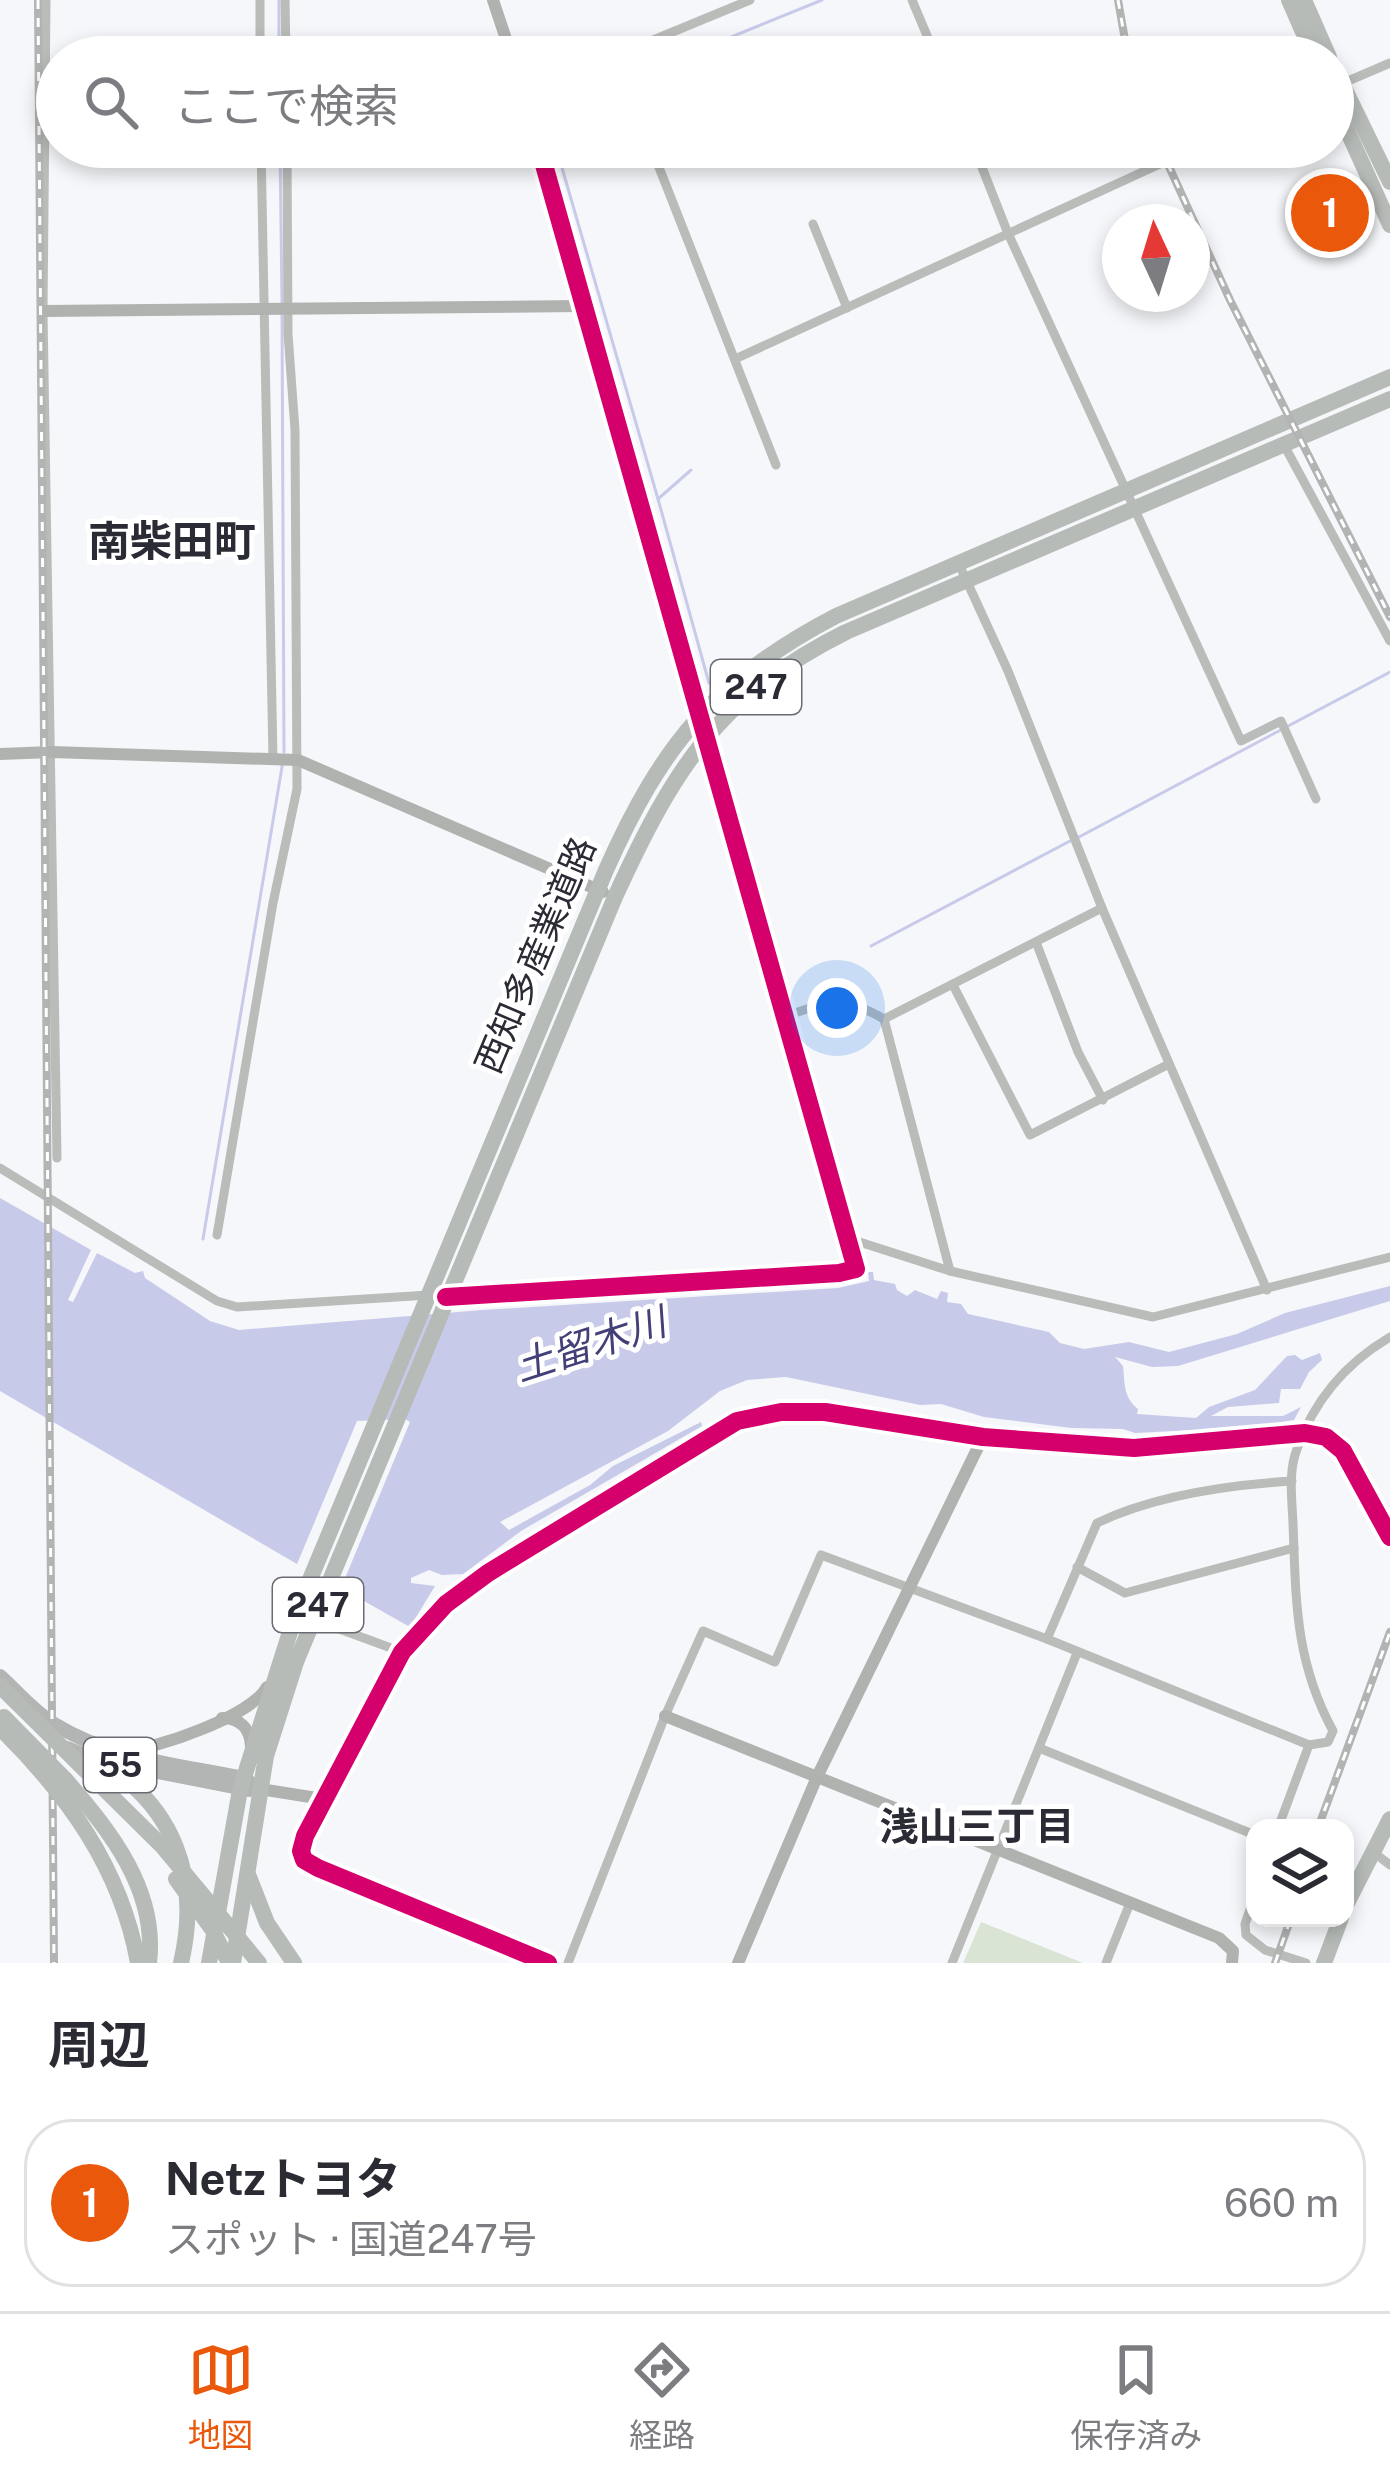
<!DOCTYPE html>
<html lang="ja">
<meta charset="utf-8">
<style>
:root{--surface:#fff;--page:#f7f7f7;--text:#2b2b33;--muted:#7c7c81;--line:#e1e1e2;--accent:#ea580c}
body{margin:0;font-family:"Public Sans","Noto Sans JP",sans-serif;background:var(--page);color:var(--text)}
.controls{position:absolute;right:36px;bottom:36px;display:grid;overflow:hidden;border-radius:24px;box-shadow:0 6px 18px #0003}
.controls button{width:108px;height:108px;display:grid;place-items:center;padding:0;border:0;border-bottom:3px solid var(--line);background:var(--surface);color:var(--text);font:60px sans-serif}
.compass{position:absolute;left:1102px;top:204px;width:108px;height:108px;border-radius:50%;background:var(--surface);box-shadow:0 6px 18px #0003;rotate:356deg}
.you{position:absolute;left:837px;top:1008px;width:42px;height:42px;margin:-30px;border:9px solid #fff;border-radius:50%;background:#1a73e8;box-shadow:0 0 0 18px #1a73e833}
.badge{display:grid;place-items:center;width:78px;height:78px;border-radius:50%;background:var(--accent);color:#fff;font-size:39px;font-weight:700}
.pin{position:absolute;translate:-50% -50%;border:6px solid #fff;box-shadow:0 3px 12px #0006}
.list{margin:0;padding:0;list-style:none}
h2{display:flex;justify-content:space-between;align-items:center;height:156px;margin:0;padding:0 48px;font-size:51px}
h2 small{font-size:39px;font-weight:400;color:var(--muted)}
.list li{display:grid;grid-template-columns:78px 1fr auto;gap:36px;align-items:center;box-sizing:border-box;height:168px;margin:0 24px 24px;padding:0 24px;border:3px solid var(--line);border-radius:48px}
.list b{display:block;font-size:45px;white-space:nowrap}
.list p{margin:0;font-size:39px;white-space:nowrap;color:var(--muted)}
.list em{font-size:39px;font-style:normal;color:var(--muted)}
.icon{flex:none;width:66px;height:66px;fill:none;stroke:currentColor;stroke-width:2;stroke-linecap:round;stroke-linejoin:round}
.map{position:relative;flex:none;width:1390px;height:1963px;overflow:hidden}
.search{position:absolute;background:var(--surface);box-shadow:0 6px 18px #0003;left:36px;right:36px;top:36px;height:132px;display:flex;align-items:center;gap:30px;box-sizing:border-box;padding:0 42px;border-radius:66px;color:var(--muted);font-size:45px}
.sheet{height:348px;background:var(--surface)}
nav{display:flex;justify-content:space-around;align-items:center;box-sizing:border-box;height:168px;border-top:3px solid var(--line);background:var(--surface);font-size:33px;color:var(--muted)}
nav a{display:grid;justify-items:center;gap:6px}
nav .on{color:var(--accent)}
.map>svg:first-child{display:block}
.green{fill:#d9e4d5}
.water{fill:#c8caea}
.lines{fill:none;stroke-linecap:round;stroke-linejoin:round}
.stream{stroke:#c8caea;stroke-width:3}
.street{stroke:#babcba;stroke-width:9}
.secondary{stroke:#afb2ae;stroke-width:12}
.primary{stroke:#b2b5b3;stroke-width:14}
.highway{stroke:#b7bbb8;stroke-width:16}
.rail-casing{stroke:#b2b3b3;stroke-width:8}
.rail{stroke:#fff;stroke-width:3;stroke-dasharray:9;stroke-linecap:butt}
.highway-bridge{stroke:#b7bbb8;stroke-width:16}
.cycleway-casing{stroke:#fff;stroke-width:26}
.cycleway{stroke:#d6006c;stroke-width:18}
.labels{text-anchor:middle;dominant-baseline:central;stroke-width:10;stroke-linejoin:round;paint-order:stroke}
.shield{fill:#fff;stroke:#6a6b72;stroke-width:3}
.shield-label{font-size:33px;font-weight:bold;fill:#2a2b35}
.street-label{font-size:36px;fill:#2a2b35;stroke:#fff}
.water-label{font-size:39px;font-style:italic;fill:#424077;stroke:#fff}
.neighbourhood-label{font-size:39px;font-weight:bold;fill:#2a2b35;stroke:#fff}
.quarter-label{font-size:42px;font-weight:bold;fill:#2a2b35;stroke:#fff}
</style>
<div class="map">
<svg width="1390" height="1963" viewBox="0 0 1390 1963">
<rect width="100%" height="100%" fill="#f6f7fa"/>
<path class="green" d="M981 1922 1083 1963H963Z"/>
<path class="water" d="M0 1198 91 1250 68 1300 73 1302 97 1253 135 1273 143 1271 145 1278 210 1321 239 1330 482 1310 838 1288 869 1281 868 1272H873L874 1280 895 1284 897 1290 907 1296 915 1290 937 1299 941 1291 948 1293 947 1302 961 1304 968 1314 1049 1332 1060 1343 1084 1349 1129 1342 1169 1352 1237 1334 1285 1313 1390 1286V1301L1178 1366 1152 1367 1115 1357 1123 1366C1125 1384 1123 1397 1138 1409L1137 1414 1196 1418 1209 1407 1255 1390 1287 1356 1295 1355 1302 1360 1320 1353 1322 1360 1309 1372 1300 1389H1281L1279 1403 1228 1407 1211 1416H1283L1301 1407 1294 1420 1252 1427 1135 1433 1123 1429 1071 1428 984 1417 941 1404 920 1405 786 1377 747 1380 720 1391 668 1431 500 1522 509 1530 590 1485 613 1466 701 1422 702 1426 521 1531 463 1574 442 1575 429 1570 411 1578V1583L435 1586 410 1627 341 1588 410 1422 405 1419 357 1421 297 1564 0 1391Z"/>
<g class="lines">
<g class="stream">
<path d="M279 0V57"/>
<path d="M682 57 822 0"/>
<path d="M280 147 282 302"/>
<path d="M556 147 658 499"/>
<path d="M282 312 284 752"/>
<path d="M691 470 658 499 709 683"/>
<path d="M1079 837 1390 672"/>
<path d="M871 946 1070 841"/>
<path d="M203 1239 283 761"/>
</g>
<g class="street">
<path d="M46 0 43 311 57 1158"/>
<path d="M260 0V57"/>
<path d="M285 0 286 57"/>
<path d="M912 0 936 57"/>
<path d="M612 57 750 0"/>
<path d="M1341 84 1390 63"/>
<path d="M261 147 273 759"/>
<path d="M651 147 776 465"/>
<path d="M974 147 1007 231 1241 741 1281 721 1316 799"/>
<path d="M813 224 847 308"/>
<path d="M735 359 1197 147"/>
<path d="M1284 445 1390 641"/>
<path d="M958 562 1008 671 1102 908 1267 1290"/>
<path d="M1036 942 1078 1052 1103 1100"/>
<path d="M953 985 1030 1135 1169 1064"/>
<path d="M786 1016C831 1001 842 995 884 1019L950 1271"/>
<path d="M884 1019 1102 908"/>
<path d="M0 1168 217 1301 237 1307 429 1295"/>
<path d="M217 1235 273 903 297 789 295 430 288 334 287 147"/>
<path d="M847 1238 950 1271 1153 1317 1390 1257"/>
<path d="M446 1297 839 1273 856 1269"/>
<path d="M1077 1567 1125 1593 1294 1548"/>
<path d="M312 1619 402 1652"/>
<path d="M1047 1639 1097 1523C1155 1495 1228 1485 1292 1481"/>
<path d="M1039 1748 1255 1835"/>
<path d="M1278 1828 1309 1745"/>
<path d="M1373 1852 1390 1865"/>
<path d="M1255 1895 1245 1924 1246 1935 1265 1950 1306 1963"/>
<path d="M548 1963 318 1868 304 1860 301 1851 305 1836 402 1652 446 1604 488 1573 737 1421 781 1412H825L983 1437 1134 1448 1305 1433 1326 1437 1343 1451 1390 1537"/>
<path d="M568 1963 665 1716 703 1631 775 1662 821 1555 1047 1639 1309 1745 1328 1742 1333 1731C1295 1661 1296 1601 1293 1523 1292 1499 1288 1472 1297 1449 1314 1400 1346 1363 1390 1337"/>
<path d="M952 1963 1077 1653"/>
<path d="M1106 1963 1130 1903"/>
</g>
<g class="secondary">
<path d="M493 0 512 57"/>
<path d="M539 147 856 1269"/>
<path d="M43 311 581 306"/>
<path d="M0 754 52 752 298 760 603 892"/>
<path d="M665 1716 1219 1938 1233 1951 1232 1963"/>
<path d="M222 1718C240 1718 250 1728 251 1746"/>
<path d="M125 1751C157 1749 253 1715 267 1687"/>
<path d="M260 1789 323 1799"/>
<path d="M738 1963 817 1777 983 1437"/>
</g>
<g class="primary">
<path d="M0 1676C18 1692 35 1713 56 1725 111 1759 181 1765 243 1778L260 1789"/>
<path d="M67 1748 97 1760 249 1790"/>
</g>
<g class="highway">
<path d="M1289 0 1314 57"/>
<path d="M1304 0 1329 57"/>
<path d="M1333 65 1390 182"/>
<path d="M1333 99 1390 225"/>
<path d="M97 1760C174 1804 201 1877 181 1963"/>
<path d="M65 1779C110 1831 158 1890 149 1963"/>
<path d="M249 1877 267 1923 294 1963"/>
<path d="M1345 1907 1390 1819"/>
<path d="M209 1963 240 1790 296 1613 606 870C661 746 715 679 836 616L1390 377"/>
<path d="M233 1963 266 1756 296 1662 615 897C673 770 718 696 846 632L1390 399"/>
<path d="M1324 1963 1341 1918"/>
</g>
<defs>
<g id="rail">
<path d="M38 0 54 1963"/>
<path d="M1118 0 1128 57"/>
<path d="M1160 147 1230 300 1390 617"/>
<path d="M1318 1828 1390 1632"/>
<path d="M1275 1963 1291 1918"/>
</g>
</defs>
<use href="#rail" class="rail-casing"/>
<use href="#rail" class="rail"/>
<g class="highway-bridge">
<path d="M0 1686 162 1846 259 1963"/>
<path d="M4 1717 65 1779"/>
<path d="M0 1728C67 1794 121 1868 138 1963"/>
<path d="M176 1879 212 1929 229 1963"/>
</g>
<defs>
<g id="cycleway">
<path d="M446 1297 839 1273 856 1269 539 147"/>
<path d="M548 1963 318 1868 304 1860 301 1851 305 1836 402 1652 446 1604 488 1573 737 1421 781 1412H825L983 1437 1134 1448 1305 1433 1326 1437 1343 1451 1390 1537"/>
</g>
</defs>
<use href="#cycleway" class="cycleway-casing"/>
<use href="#cycleway" class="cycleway"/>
</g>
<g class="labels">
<g class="shield">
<rect x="711" y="660" width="90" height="54" rx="9"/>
<rect x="273" y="1578" width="90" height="54" rx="9"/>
<rect x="84" y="1738" width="72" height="54" rx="9"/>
</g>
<g class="shield-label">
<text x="756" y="687">247</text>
<text x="318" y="1605">247</text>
<text x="120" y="1765">55</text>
</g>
<g class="street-label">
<text transform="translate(535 955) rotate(-67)">西知多産業道路</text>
</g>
<g class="water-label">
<text transform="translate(590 1344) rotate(-18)">土留木川</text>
</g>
<g class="neighbourhood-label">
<text x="977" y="1826">浅山三丁目</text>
</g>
<g class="quarter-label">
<text x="172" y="540">南柴田町</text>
</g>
</g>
</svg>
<div class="controls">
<button><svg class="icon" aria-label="layers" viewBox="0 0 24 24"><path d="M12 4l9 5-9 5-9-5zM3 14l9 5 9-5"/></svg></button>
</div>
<svg class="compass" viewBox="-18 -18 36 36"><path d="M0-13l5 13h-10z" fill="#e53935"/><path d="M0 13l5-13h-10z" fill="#7c7c81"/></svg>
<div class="you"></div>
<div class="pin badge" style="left:1330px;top:213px">1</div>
<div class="search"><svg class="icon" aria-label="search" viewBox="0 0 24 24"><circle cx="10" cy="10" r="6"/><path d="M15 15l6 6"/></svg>ここで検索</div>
</div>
<section class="sheet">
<h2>周辺<small></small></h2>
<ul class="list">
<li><span class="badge">1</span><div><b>Netzトヨタ</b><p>スポット · 国道247号</p></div><em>660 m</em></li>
</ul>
</section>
<nav>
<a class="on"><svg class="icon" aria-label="map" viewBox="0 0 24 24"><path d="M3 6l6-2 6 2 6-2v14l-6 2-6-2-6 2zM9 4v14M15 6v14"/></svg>地図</a>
<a><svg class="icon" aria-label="directions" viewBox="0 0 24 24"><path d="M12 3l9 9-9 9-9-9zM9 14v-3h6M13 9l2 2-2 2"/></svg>経路</a>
<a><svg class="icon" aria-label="saved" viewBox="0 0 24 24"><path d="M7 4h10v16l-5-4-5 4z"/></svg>保存済み</a>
</nav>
